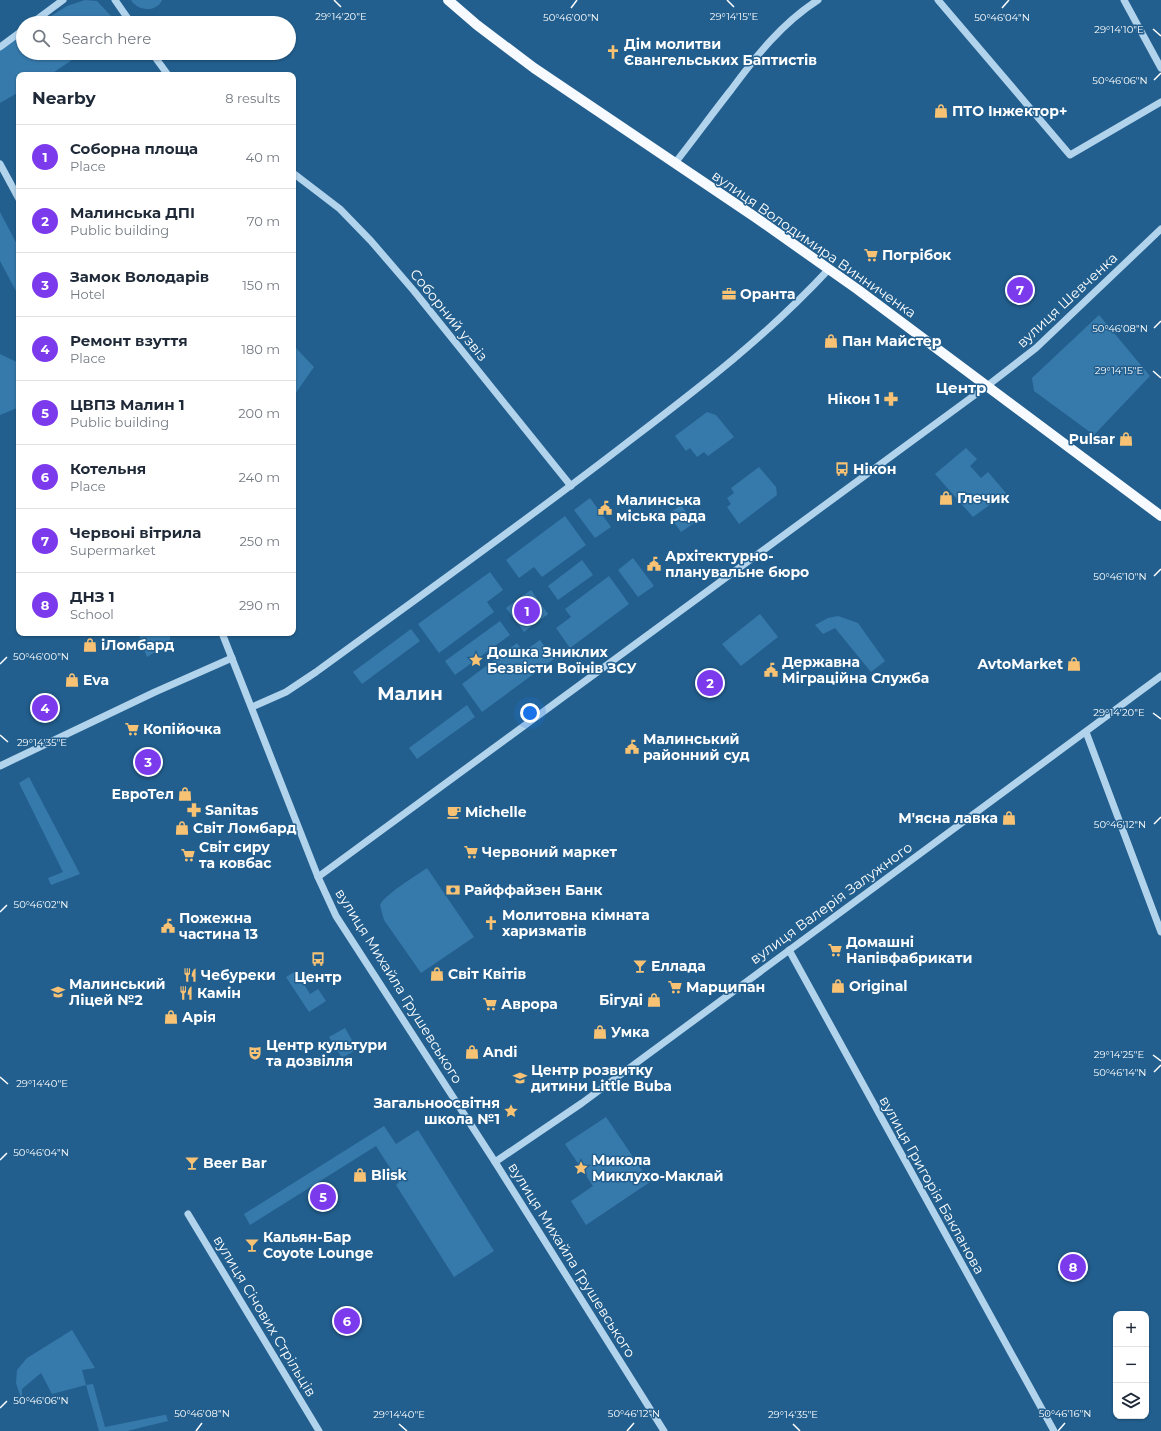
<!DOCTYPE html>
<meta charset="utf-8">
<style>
:root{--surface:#fff;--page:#f6f6f7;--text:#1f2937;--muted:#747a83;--line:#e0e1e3;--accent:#7c3aed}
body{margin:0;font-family:Montserrat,sans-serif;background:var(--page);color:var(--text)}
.controls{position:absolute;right:12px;bottom:12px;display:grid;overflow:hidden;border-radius:8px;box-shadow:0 1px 3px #0004}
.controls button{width:36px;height:36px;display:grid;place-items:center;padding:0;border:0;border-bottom:1px solid var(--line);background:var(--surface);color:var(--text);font:20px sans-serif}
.you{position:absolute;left:530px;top:713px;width:14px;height:14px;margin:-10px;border:3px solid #fff;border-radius:50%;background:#1a73e8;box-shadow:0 0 0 6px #1a73e833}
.badge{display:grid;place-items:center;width:26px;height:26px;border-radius:50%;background:var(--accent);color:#fff;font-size:13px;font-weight:700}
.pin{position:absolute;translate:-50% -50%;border:2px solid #fff;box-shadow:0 1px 4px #0006}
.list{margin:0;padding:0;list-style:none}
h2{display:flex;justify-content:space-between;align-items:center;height:52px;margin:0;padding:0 16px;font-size:17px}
h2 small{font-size:13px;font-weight:400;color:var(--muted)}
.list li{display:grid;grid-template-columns:26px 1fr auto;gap:12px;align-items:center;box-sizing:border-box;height:64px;padding:0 16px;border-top:1px solid var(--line)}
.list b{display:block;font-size:15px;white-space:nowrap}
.list p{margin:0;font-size:13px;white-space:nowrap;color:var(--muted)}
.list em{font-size:13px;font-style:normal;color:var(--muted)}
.icon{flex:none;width:22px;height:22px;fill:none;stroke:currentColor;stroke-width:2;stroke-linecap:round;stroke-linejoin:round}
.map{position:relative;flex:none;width:1161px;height:1431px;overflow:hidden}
.search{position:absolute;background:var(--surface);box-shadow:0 1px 3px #0004;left:16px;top:16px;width:280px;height:44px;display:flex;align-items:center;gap:10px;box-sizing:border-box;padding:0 14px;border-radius:22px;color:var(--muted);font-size:15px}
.panel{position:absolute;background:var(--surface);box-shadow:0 1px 3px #0004;left:16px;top:72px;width:280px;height:564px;border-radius:8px}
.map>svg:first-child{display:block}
.green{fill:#3679ab}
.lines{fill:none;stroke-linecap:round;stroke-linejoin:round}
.minor{stroke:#b2d3ec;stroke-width:7}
.major{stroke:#f7fbff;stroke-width:10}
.ticks{fill:none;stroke:#fff;stroke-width:1.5}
.labels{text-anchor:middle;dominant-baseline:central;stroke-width:3;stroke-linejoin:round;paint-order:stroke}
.poi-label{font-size:14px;font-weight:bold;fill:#fff;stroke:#225f8e;text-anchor:start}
.street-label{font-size:14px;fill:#fff;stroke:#225f8e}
.neighbourhood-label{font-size:15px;font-weight:bold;fill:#fff;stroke:#225f8e}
.district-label{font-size:18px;font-weight:bold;fill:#fff;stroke:#225f8e}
.ticks-label{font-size:10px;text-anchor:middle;fill:#fff;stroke:#225f8e;stroke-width:3;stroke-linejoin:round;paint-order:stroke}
</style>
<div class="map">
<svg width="1161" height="1431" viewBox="0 0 1161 1431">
<rect width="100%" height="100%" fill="#225f8e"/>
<g class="green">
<path d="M85 0 97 1 112 17 110 23H40L67 6Z"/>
<path d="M131 0H162C157 13 137 11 131 0Z"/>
<path d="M23 34V53H82L50 75H19V92L0 103V49Z"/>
<path d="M0 212 19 248V292L17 293 0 261Z"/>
<path d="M1099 315 1150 376 1094 435 1034 391 1032 378Z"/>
<path d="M293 345 314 367 293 397Z"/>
<path d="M0 354 19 363V412L17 408 0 415Z"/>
<path d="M707 412 716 415 734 437 708 456 704 452 697 457 690 448 686 451 675 436Z"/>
<path d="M966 448 977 459 970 466 981 478 988 472 1006 493 973 517 935 474Z"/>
<path d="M759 467 776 487 777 495 739 524 727 507 731 504 727 498 734 493 731 488Z"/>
<path d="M590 498 611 527 595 538 574 510Z"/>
<path d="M681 505 694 523 681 532 668 514Z"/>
<path d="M565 516 586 545 542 577 534 567 519 578 506 560Z"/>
<path d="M633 558 654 586 638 597 618 570Z"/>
<path d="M582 560 593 575 558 600 548 586Z"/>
<path d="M490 572 503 590 487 602 494 612 439 653 418 624Z"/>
<path d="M609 576 629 604 570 648 556 628 571 617 565 609Z"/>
<path d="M531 590 548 614 524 632 506 608Z"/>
<path d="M760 614 778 637 741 666 722 644Z"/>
<path d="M838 616 858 623 885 661 871 672 835 628 823 634 815 625 828 618Z"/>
<path d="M500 621 510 635 455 675 445 661Z"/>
<path d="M411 629 420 641 362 684 353 672Z"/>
<path d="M138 633H170V640L163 647 147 657Z"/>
<path d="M540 640 554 659 482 712 462 684 517 643 523 652Z"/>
<path d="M467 705 475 717 417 759 409 748Z"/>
<path d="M29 777 80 874 51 885 48 878 63 872 19 783Z"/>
<path d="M427 868 474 937 421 973 384 920 380 905C384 895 417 875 427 868Z"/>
<path d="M296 971 310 994 318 989 326 1001 309 1012 286 977Z"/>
<path d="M345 1028 357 1049 342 1058 329 1037Z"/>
<path d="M606 1117 650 1182 586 1225 571 1201 593 1186 565 1144Z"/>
<path d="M384 1126 396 1144 418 1130 494 1251 454 1277 396 1185 399 1182 376 1146 250 1225 244 1214Z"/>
<path d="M72 1330 95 1368 82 1370 86 1385 93 1384 105 1427 164 1415H166L168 1421 127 1431H99L86 1385 52 1394 41 1373 22 1389V1401L16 1383 17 1370 27 1358Z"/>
</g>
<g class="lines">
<g class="minor">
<path d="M115 0 131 23"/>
<path d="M938 0 1070 155 1161 102"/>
<path d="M1124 0 1161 68"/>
<path d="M32 23 63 0"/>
<path d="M0 47 23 30"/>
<path d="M152 53 168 75"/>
<path d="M675 163C694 139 712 114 731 90 756 56 782 23 818 0"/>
<path d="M0 164 19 199"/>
<path d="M293 173 340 209 371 241 414 291 571 486"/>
<path d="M222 633 318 877 336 916 495 1162 664 1431"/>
<path d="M252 707 286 692 316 672C420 596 526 521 628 442 700 387 767 336 829 269"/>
<path d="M1086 732 1161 932"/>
<path d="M0 766 155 692 232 658"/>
<path d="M318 877 987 386 1036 348 1161 229"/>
<path d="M789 950 1054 1431"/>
<path d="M495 1162 582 1103 1161 676"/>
<path d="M188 1214 319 1431"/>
</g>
<path class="major" d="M448 0 477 25 534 68 755 217 857 289 1161 516"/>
</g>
<path class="ticks" d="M334 0 341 7M727 0 734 7M571 8 577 0M1002 8 1009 0M1153 29 1161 36M1154 80 1161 73M1154 328 1161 321M1153 371 1161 378M1154 576 1161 569M0 664 7 657M1153 713 1161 719M0 735 8 742M1154 824 1161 817M0 912 7 905M1153 1055 1161 1061M1154 1072 1161 1065M0 1077 8 1084M0 1160 7 1153M0 1408 7 1401M399 1424 407 1431M793 1424 800 1431M196 1431 202 1423M627 1431 634 1423M1058 1431 1065 1423"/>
<defs>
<symbol id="church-bare" viewBox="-9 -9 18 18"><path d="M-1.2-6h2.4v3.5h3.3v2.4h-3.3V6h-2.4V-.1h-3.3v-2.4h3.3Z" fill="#f7c274" stroke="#225f8e" stroke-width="2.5" paint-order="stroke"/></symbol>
<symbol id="shop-bare" viewBox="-9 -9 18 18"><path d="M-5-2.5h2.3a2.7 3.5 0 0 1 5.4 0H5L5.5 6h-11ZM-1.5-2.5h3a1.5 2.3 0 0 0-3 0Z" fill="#f7c274" stroke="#225f8e" stroke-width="2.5" paint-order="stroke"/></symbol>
<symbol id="supermarket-bare" viewBox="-9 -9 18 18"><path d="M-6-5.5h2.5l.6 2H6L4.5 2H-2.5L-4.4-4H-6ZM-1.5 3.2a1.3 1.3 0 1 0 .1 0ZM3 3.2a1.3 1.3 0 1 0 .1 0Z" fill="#f7c274" stroke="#225f8e" stroke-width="2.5" paint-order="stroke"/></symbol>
<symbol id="office-bare" viewBox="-9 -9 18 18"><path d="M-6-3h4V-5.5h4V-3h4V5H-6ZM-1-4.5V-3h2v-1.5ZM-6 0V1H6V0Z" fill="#f7c274" stroke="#225f8e" stroke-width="2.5" paint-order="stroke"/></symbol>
<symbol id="pharmacy-bare" viewBox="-9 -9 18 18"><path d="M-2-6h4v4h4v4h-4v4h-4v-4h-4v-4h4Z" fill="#f7c274" stroke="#225f8e" stroke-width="2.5" paint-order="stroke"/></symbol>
<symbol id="bus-bare" viewBox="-9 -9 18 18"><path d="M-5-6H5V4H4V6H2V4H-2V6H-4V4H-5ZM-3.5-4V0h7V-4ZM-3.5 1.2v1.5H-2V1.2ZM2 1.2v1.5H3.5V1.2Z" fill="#f7c274" stroke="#225f8e" stroke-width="2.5" paint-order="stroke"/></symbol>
<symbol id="civic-bare" viewBox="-9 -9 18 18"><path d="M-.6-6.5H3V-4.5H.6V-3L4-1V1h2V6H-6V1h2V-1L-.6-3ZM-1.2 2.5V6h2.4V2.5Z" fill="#f7c274" stroke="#225f8e" stroke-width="2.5" paint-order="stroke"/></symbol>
<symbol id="sight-bare" viewBox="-9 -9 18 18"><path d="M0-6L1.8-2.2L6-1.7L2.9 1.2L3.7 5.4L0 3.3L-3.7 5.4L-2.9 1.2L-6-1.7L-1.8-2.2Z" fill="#f7c274" stroke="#225f8e" stroke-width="2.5" paint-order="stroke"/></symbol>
<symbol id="cafe-bare" viewBox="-9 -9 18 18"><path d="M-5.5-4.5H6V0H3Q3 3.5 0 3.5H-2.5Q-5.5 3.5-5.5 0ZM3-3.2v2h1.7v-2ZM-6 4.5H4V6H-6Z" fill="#f7c274" stroke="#225f8e" stroke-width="2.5" paint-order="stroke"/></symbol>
<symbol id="bank-bare" viewBox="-9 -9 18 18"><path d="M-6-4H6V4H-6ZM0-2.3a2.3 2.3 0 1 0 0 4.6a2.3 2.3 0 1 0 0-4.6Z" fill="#f7c274" stroke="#225f8e" stroke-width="2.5" paint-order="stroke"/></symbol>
<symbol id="bar-bare" viewBox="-9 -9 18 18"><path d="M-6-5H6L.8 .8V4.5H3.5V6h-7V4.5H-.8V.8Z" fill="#f7c274" stroke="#225f8e" stroke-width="2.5" paint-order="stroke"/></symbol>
<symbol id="restaurant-bare" viewBox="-9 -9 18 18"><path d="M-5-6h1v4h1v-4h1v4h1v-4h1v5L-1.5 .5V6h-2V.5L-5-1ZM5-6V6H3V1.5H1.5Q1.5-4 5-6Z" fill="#f7c274" stroke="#225f8e" stroke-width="2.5" paint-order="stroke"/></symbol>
<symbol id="school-bare" viewBox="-9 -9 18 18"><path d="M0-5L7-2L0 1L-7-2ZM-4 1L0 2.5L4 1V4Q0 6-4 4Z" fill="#f7c274" stroke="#225f8e" stroke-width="2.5" paint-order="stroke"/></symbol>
<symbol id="theatre-bare" viewBox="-9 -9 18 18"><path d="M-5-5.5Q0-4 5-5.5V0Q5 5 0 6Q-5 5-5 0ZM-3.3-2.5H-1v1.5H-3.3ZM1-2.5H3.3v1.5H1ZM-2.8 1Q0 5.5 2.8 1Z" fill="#f7c274" stroke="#225f8e" stroke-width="2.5" paint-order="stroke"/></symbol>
</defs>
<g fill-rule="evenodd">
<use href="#church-bare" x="603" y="42" width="20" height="20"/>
<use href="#shop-bare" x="931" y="101" width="20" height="20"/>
<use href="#supermarket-bare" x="861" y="245" width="20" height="20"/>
<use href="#office-bare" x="719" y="284" width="20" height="20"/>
<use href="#shop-bare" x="821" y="331" width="20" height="20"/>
<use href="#pharmacy-bare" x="881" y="389" width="20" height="20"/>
<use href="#shop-bare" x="1116" y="429" width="20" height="20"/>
<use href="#bus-bare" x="832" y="459" width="20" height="20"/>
<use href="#shop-bare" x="936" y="488" width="20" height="20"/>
<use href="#civic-bare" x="595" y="498" width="20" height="20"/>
<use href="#civic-bare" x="644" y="554" width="20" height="20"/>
<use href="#shop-bare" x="80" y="635" width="20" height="20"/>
<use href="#sight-bare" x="466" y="650" width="20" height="20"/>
<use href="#shop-bare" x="1064" y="654" width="20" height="20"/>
<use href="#civic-bare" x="761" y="660" width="20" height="20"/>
<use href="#shop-bare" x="62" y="670" width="20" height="20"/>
<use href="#supermarket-bare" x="122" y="719" width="20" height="20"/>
<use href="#civic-bare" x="622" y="737" width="20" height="20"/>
<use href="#shop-bare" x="175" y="784" width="20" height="20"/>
<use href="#pharmacy-bare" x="184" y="800" width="20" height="20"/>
<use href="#cafe-bare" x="444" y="802" width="20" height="20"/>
<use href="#shop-bare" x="999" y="808" width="20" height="20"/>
<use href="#shop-bare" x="172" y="818" width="20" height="20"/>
<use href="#supermarket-bare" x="461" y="842" width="20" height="20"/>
<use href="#supermarket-bare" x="178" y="845" width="20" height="20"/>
<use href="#bank-bare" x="443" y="880" width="20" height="20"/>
<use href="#church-bare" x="481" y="913" width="20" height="20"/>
<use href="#civic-bare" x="158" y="916" width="20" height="20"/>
<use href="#supermarket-bare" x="825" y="940" width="20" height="20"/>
<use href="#bus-bare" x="308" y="949" width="20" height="20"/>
<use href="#bar-bare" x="630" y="956" width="20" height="20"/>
<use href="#shop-bare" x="427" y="964" width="20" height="20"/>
<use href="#restaurant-bare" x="180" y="965" width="20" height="20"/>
<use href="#shop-bare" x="828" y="976" width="20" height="20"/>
<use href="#supermarket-bare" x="665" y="977" width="20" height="20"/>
<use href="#school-bare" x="48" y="982" width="20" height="20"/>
<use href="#restaurant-bare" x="176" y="983" width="20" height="20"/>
<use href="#shop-bare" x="644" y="990" width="20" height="20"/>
<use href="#supermarket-bare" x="480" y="994" width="20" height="20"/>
<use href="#shop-bare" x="161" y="1007" width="20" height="20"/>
<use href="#shop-bare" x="590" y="1022" width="20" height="20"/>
<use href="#shop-bare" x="462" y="1042" width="20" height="20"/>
<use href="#theatre-bare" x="245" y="1043" width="20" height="20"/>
<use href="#school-bare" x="510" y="1068" width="20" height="20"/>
<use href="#sight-bare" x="501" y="1101" width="20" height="20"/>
<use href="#bar-bare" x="182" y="1153" width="20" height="20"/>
<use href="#sight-bare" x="571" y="1158" width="20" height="20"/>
<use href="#shop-bare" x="350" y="1165" width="20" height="20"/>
<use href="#bar-bare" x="242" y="1235" width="20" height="20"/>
</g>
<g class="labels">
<g class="poi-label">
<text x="624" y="44">Дім молитви<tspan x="624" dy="16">Євангельських Баптистів</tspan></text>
<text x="952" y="111">ПТО Інжектор+</text>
<text x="882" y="255">Погрібок</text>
<text x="740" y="294">Оранта</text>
<text x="842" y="341">Пан Майстер</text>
<text x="880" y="399" text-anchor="end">Нікон 1</text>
<text x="1115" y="439" text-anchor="end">Pulsar</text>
<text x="853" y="469">Нікон</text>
<text x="957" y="498">Глечик</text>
<text x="616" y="500">Малинська<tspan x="616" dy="16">міська рада</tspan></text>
<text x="665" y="556">Архітектурно-<tspan x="665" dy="16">планувальне бюро</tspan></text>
<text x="101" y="645">іЛомбард</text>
<text x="487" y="652">Дошка Зниклих<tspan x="487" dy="16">Безвісти Воїнів ЗСУ</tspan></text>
<text x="782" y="662">Державна<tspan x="782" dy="16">Міграційна Служба</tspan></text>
<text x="1063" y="664" text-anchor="end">AvtoMarket</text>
<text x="83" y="680">Eva</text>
<text x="143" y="729">Копійочка</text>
<text x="643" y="739">Малинський<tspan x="643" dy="16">районний суд</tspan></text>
<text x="174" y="794" text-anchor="end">ЕвроТел</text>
<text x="205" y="810">Sanitas</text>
<text x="465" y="812">Michelle</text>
<text x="998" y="818" text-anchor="end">М'ясна лавка</text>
<text x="193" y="828">Світ Ломбард</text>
<text x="199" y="847">Світ сиру<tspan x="199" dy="16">та ковбас</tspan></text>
<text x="482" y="852">Червоний маркет</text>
<text x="464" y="890">Райффайзен Банк</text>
<text x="502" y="915">Молитовна кімната<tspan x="502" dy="16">харизматів</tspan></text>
<text x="179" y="918">Пожежна<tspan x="179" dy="16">частина 13</tspan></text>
<text x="846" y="942">Домашні<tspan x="846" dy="16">Напівфабрикати</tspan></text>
<text x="651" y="966">Еллада</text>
<text x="448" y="974">Світ Квітів</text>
<text x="201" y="975">Чебуреки</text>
<text x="318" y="977" text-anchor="middle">Центр</text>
<text x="69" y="984">Малинський<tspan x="69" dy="16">Ліцей №2</tspan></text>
<text x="849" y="986">Original</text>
<text x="686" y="987">Марципан</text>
<text x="197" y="993">Камін</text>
<text x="643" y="1000" text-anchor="end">Бігуді</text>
<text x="501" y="1004">Аврора</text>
<text x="182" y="1017">Арія</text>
<text x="611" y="1032">Умка</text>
<text x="266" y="1045">Центр культури<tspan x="266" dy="16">та дозвілля</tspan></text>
<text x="483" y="1052">Andi</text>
<text x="531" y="1070">Центр розвитку<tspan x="531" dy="16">дитини Little Buba</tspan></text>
<text x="500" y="1103" text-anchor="end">Загальноосвітня<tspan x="500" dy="16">школа №1</tspan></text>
<text x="592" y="1160">Микола<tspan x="592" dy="16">Миклухо-Маклай</tspan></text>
<text x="203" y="1163">Beer Bar</text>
<text x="371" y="1175">Blisk</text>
<text x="263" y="1237">Кальян-Бар<tspan x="263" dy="16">Coyote Lounge</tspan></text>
</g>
<g class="street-label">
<text transform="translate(814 244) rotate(35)">вулиця Володимира Винниченка</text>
<text transform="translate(1067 300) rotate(-43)">вулиця Шевченка</text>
<text transform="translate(449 315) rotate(51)">Соборний узвіз</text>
<text transform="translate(831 903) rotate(-36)">вулиця Валерія Залужного</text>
<text transform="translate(399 986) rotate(58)">вулиця Михайла Грушевського</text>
<text transform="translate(932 1185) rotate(61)">вулиця Григорія Бакланова</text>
<text transform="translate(572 1260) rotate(58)">вулиця Михайла Грушевського</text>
<text transform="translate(265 1316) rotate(59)">вулиця Січових Стрільців</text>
</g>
<g class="neighbourhood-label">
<text x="961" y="387">Центр</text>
</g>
<g class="district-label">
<text x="410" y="694">Малин</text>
</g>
</g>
<g class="ticks-label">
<text x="341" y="20">29°14'20"E</text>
<text x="734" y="20">29°14'15"E</text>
<text x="571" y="21">50°46'00"N</text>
<text x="1002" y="21">50°46'04"N</text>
<text x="1119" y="33">29°14'10"E</text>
<text x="1120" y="84">50°46'06"N</text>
<text x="1120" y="332">50°46'08"N</text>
<text x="1119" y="374">29°14'15"E</text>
<text x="1120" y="580">50°46'10"N</text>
<text x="41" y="660">50°46'00"N</text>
<text x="1119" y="716">29°14'20"E</text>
<text x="42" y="746">29°14'35"E</text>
<text x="1120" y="828">50°46'12"N</text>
<text x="41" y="908">50°46'02"N</text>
<text x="1119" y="1058">29°14'25"E</text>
<text x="1120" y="1076">50°46'14"N</text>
<text x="42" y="1087">29°14'40"E</text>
<text x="41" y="1156">50°46'04"N</text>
<text x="41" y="1404">50°46'06"N</text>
<text x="202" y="1417">50°46'08"N</text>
<text x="634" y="1417">50°46'12"N</text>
<text x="1065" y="1417">50°46'16"N</text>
<text x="399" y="1418">29°14'40"E</text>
<text x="793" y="1418">29°14'35"E</text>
</g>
</svg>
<div class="controls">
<button>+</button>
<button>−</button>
<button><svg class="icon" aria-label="layers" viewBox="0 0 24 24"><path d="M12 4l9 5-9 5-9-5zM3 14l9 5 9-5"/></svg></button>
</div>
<div class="you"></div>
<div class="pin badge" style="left:527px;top:611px">1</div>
<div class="pin badge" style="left:710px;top:683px">2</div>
<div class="pin badge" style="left:148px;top:762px">3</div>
<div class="pin badge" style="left:45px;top:708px">4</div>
<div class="pin badge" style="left:323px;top:1197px">5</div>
<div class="pin badge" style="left:347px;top:1321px">6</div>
<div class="pin badge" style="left:1020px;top:290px">7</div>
<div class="pin badge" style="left:1073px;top:1267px">8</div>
<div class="search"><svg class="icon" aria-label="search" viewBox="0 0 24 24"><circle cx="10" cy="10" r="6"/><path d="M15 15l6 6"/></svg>Search here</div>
<section class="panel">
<h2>Nearby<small>8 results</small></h2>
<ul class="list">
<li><span class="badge">1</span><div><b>Соборна площа</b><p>Place</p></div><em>40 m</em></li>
<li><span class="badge">2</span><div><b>Малинська ДПІ</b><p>Public building</p></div><em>70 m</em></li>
<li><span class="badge">3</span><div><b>Замок Володарів</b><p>Hotel</p></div><em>150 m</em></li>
<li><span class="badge">4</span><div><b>Ремонт взуття</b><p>Place</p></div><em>180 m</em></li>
<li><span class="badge">5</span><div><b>ЦВПЗ Малин 1</b><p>Public building</p></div><em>200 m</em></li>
<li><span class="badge">6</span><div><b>Котельня</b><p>Place</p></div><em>240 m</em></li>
<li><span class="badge">7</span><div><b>Червоні вітрила</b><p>Supermarket</p></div><em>250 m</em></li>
<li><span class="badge">8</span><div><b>ДНЗ 1</b><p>School</p></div><em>290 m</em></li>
</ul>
</section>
</div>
